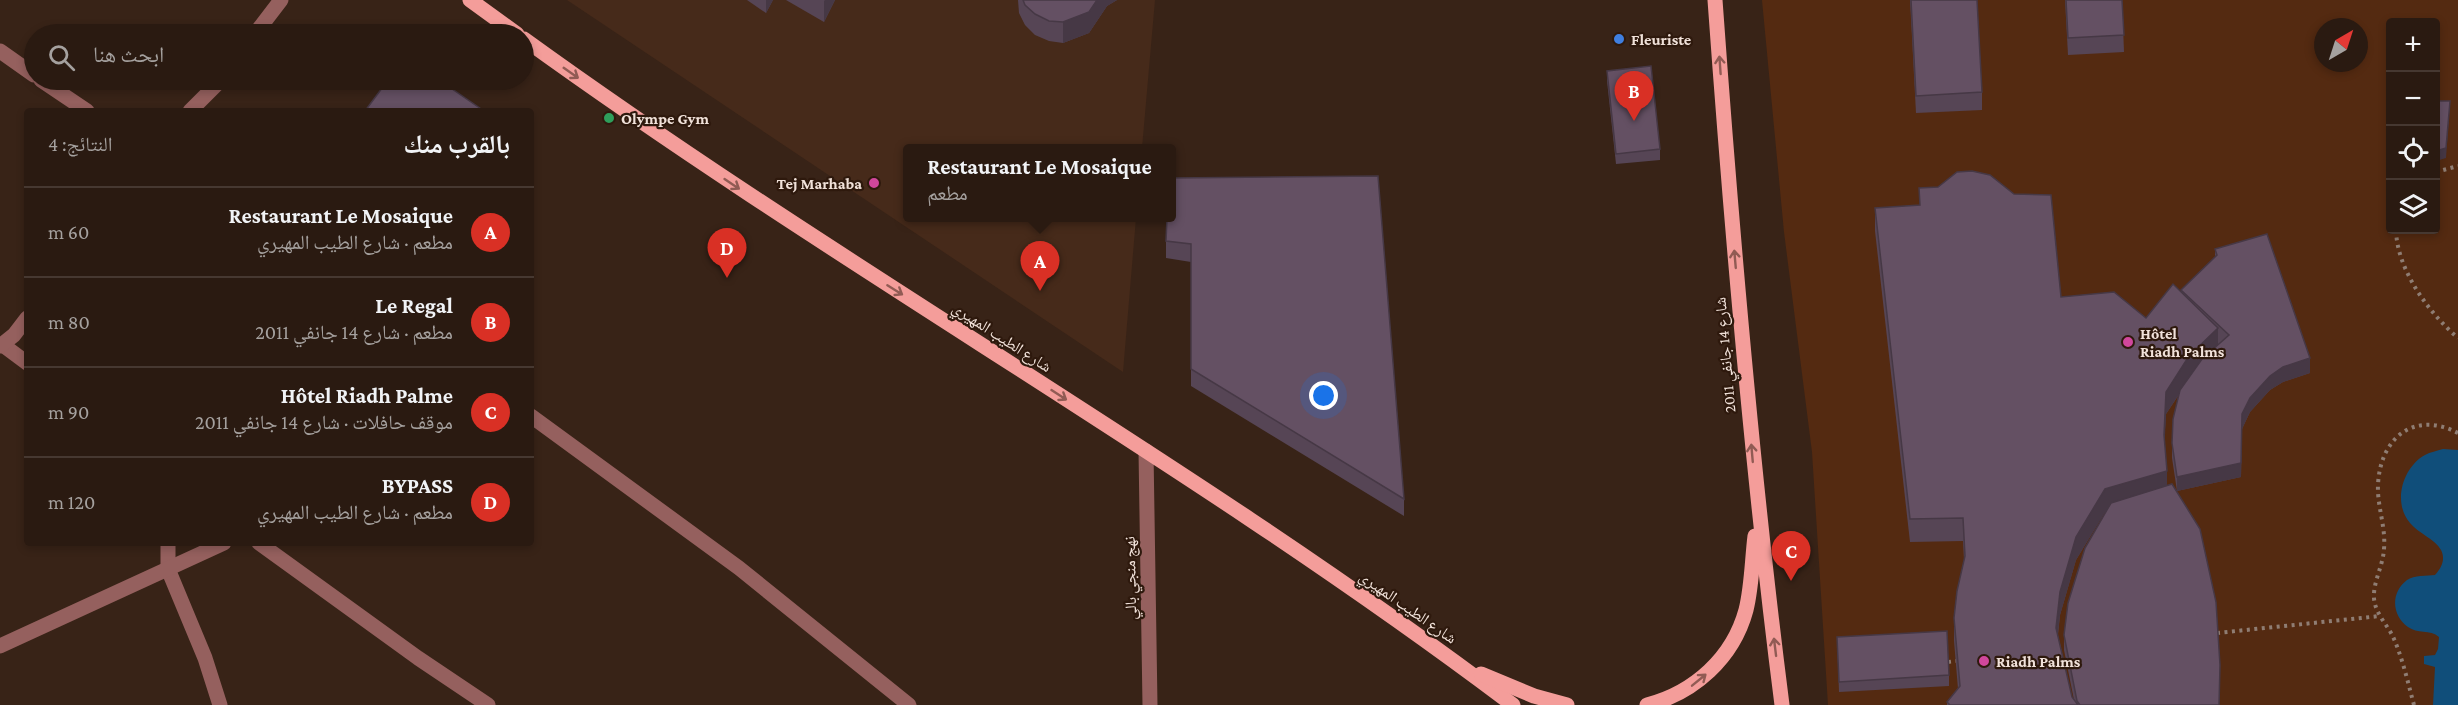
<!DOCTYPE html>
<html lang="ar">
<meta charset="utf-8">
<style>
:root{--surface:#2a1a11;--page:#36271f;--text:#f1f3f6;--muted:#a5a19f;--line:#463831;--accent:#d93025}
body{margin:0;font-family:"Crimson Pro","Noto Naskh Arabic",serif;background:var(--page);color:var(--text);direction:rtl}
.controls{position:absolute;right:18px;top:18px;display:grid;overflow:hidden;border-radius:6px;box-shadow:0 3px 9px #0003}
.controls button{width:54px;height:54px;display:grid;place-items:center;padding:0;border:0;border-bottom:2px solid var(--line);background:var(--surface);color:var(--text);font:30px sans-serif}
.compass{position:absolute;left:2314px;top:18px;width:54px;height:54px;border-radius:50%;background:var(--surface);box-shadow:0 3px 9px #0003;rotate:39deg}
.you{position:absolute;left:1324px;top:396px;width:21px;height:21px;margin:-15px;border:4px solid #fff;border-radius:50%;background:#1a73e8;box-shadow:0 0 0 9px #1a73e833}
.badge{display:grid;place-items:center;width:39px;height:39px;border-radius:50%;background:var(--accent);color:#fff;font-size:20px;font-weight:700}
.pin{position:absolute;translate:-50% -50px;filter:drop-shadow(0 2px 3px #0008)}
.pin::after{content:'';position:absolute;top:32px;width:21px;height:18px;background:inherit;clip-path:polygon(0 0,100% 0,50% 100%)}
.popup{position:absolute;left:903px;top:144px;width:273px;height:78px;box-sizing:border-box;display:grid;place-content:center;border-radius:6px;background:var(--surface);filter:drop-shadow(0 2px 4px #0005);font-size:20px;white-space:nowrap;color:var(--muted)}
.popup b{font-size:22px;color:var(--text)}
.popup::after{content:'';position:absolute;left:50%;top:100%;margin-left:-12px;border:12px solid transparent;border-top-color:var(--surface)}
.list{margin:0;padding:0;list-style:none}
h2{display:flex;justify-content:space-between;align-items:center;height:78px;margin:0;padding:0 24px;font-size:26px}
h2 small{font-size:20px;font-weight:400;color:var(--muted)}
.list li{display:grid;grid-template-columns:39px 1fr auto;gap:18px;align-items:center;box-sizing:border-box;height:90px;padding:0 24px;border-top:2px solid var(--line)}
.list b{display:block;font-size:22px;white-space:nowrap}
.list p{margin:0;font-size:20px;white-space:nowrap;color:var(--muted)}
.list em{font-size:20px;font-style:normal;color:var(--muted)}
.icon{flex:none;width:33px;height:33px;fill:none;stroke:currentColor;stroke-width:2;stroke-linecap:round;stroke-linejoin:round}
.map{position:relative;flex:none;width:2458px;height:705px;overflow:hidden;direction:ltr}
.search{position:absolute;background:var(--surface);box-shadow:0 3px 9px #0003;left:24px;top:24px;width:510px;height:66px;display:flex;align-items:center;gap:15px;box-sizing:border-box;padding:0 21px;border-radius:33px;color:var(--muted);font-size:22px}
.panel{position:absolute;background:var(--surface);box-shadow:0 3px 9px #0003;left:24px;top:108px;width:510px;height:438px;border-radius:6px;direction:rtl}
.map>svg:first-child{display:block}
.built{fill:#462a1a}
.green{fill:#542a11;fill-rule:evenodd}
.water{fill:#104e7a}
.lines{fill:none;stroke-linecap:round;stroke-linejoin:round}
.path{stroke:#8f7d73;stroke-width:4;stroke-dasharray:3 4.5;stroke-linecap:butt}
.minor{stroke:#95605e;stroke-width:15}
.major{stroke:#f49d9a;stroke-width:15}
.wall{fill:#564555;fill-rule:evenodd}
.shaded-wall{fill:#463845}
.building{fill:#645063;stroke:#463845;stroke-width:1.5}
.oneway{stroke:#915b54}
.shop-dot{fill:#3f7fe0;stroke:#2e190d;stroke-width:2}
.leisure-dot{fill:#2e9e5b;stroke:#2e190d;stroke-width:2}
.hotel-dot{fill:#d1479c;stroke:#2e190d;stroke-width:2}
.labels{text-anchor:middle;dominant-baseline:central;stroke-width:4.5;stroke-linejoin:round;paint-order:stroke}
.poi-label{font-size:16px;font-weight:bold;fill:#f1e2da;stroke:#2e190d;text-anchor:start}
.street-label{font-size:16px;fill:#f1e2da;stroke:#2e190d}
</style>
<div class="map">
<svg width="2458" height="705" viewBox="0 0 2458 705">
<rect width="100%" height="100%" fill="#382317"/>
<path class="built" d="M567 0H1155L1142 148H908V218H1136L1123 372Z"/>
<path class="green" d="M1762 0H2458V705H1828L1812 452 1784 232ZM2390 22H2436V230H2390ZM2323 27H2359V63H2323Z"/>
<path class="water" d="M2443 449 2458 450V705H2433L2435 667 2424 664V656L2435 655 2438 649 2439 637C2430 629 2417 634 2408 627 2392 616 2390 593 2407 580 2414 575 2427 576 2435 575 2441 568 2446 560 2441 550 2435 539 2418 533 2410 523 2392 502 2403 467 2425 455 2430 452 2437 451 2443 449Z"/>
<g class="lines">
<g class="path">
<path d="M2436 172 2458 166"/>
<path d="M2396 230C2397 270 2429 313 2458 338"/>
<path d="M2217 633 2380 616"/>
<path d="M1948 662 1956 661"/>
<path d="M2414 705C2408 683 2403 660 2394 639 2388 625 2375 614 2374 598 2373 582 2383 566 2384 549 2386 527 2377 506 2378 485 2380 438 2414 410 2458 433"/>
</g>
<g class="minor">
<path d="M255 34 281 0"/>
<path d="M0 51 34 75"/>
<path d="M41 80 87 111"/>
<path d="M190 111 221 80"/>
<path d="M3 345 27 363"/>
<path d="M0 346 14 335 27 318"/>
<path d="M531 416 739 568 909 705"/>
<path d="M1146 451 1150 705"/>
<path d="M168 543V569L205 658 220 705"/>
<path d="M259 543 418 658 488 705"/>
<path d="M0 646 224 543"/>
</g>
<g class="major">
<path d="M470 0 517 34"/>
<path d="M1715 0C1732 236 1752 471 1782 705"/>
<path d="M524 39C846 272 1195 465 1513 705"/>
<path d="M1481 674 1534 696 1567 705"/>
<path d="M1647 705C1694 693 1733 658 1746 610 1752 586 1752 560 1755 536"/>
</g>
</g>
<g class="wall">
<path d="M747 0H773L766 13Z"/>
<path d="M786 0H835L824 22Z"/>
<path d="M1018 0H1117L1107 6 1089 33 1063 43 1049 41 1035 35 1025 25 1019 13Z"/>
<path d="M1910 0H1977L1982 92V110L1916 113Z"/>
<path d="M2065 0H2122L2124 52 2068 55Z"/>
<path d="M1607 71 1660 149V160L1616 164 1607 81Z"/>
<path d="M2391 112V133L2387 125V115Z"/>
<path d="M1875 208 2061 297 2146 318 2181 291V290L2215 257V249L2310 373 2283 382 2270 390 2250 412 2242 429 2241 477 2177 491 2172 458V443L2178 396 2166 414 2164 445 2167 486 2220 680 2219 705H1947V702L1958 689 1954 641V618L1964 560 1963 541 1910 542 1875 231ZM2105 512H2106L2064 635V650L2074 700 2072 697 2058 635 2060 615 2076 560Z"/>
<path d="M1172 218 1404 499V516L1191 386V262L1166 258V241Z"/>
<path d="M1837 637 1949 675V686L1839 692Z"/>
</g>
<g class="shaded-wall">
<path d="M766 0H773L766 13Z"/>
<path d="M825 0H835L824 22V1Z"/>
<path d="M1097 0H1117L1107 6 1089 33 1063 43V22Z"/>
<path d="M2450 101 2446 158 2436 161V151Z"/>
<path d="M2218 328V351L2189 379 2166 414 2164 458V435L2166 392 2189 356Z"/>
<path d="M2310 358V373L2283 382 2270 390 2250 412 2242 429 2241 477 2177 491V477L2242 414 2250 398 2270 376 2283 367Z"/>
<path d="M2167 471V494L2105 512 2076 560 2060 615 2056 650V628L2060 592 2076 537 2105 489Z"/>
</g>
<g class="building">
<path d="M1023 0H1097L1089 12 1063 22 1049 21 1035 14 1025 5Z"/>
<path d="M1911 0H1977L1982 92 1916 96Z"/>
<path d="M2066 0H2122L2124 35 2068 38Z"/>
<path d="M1651 66 1660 149 1616 154 1607 71Z"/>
<path d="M388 80H439L484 111H365Z"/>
<path d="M2436 101H2450L2446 148 2436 151Z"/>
<path d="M2391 112V123L2387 115Z"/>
<path d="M1972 171 1990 175 2014 194 2051 195 2061 297 2114 292 2146 318 2173 284 2218 328 2189 356 2166 392 2164 435 2167 471 2105 489 2076 537 2060 592 2056 628 2072 697 2078 705H1950L1947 702 1960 686 1954 618 1957 591 1965 556 1963 518 1910 519 1875 208 1920 205 1919 188 1938 187 1957 172Z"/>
<path d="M1378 176 1404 499 1191 369V244L1166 241 1167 218H1172V178Z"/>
<path d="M2267 234 2310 358 2283 367 2270 376 2250 398 2242 414 2241 463 2177 477 2172 443 2173 419 2180 390 2202 359 2229 335 2181 290 2217 255 2215 249Z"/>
<path d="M2172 484 2200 529 2216 602 2220 665 2219 705H2080L2077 701 2064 635 2068 603 2085 548 2111 503Z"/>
<path d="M1947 631 1949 675 1839 682 1837 637Z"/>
</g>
<defs><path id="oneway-shaft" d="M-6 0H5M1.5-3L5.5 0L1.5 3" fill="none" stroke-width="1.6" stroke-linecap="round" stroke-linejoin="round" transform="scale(1.5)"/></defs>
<g class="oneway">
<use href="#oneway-shaft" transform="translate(1720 65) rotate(-94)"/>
<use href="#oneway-shaft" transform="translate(571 73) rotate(35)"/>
<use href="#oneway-shaft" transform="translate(732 184) rotate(34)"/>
<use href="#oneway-shaft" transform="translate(1735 259) rotate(-95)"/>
<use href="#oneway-shaft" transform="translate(895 290) rotate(32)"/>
<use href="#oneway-shaft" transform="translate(1059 395) rotate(33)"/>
<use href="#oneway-shaft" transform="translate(1752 453) rotate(-95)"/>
<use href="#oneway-shaft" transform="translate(1775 647) rotate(-97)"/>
<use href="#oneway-shaft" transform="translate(1699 680) rotate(-39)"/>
</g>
<circle class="shop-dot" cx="1619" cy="39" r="6"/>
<circle class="leisure-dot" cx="609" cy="118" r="6"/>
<g class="hotel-dot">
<circle cx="874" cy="183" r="6"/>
<circle cx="2128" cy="342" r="6"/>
<circle cx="1984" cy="661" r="6"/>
</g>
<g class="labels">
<g class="poi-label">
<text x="1631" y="39">Fleuriste</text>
<text x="621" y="118">Olympe Gym</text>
<text x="862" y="183" text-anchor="end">Tej Marhaba</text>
<text x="2140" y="333">Hôtel<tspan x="2140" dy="18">Riadh Palms</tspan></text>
<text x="1996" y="661">Riadh Palms</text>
</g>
<g class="street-label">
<text transform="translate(1002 337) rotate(33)">شارع الطيب المهيري</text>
<text transform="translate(1725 355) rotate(-95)">شارع 14 جانفي 2011</text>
<text transform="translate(1130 578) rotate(-91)">نهج منجي بالي</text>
<text transform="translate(1408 607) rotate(35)">شارع الطيب المهيري</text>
</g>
</g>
</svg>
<div class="controls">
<button>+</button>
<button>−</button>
<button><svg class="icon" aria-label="locate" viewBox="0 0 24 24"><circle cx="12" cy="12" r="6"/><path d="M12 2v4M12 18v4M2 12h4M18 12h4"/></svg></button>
<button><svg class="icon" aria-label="layers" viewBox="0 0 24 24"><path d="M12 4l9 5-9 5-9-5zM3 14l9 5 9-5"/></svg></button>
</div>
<svg class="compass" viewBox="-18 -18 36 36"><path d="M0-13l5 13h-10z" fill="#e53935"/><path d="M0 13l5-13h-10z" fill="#a5a19f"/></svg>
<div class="you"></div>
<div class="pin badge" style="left:1040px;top:291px">A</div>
<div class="popup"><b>Restaurant Le Mosaique</b>مطعم</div>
<div class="pin badge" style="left:1634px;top:121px">B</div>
<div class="pin badge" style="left:1791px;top:581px">C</div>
<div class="pin badge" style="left:727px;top:278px">D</div>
<div class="search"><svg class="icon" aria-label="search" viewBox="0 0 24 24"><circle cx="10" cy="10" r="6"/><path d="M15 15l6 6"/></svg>ابحث هنا</div>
<section class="panel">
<h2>بالقرب منك<small>النتائج: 4</small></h2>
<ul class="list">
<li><span class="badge">A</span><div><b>Restaurant Le Mosaique</b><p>مطعم · شارع الطيب المهيري</p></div><em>60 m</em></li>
<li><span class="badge">B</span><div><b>Le Regal</b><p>مطعم · شارع 14 جانفي 2011</p></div><em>80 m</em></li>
<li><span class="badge">C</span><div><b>Hôtel Riadh Palme</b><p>موقف حافلات · شارع 14 جانفي 2011</p></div><em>90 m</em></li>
<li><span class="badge">D</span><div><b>BYPASS</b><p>مطعم · شارع الطيب المهيري</p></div><em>120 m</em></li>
</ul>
</section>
</div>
